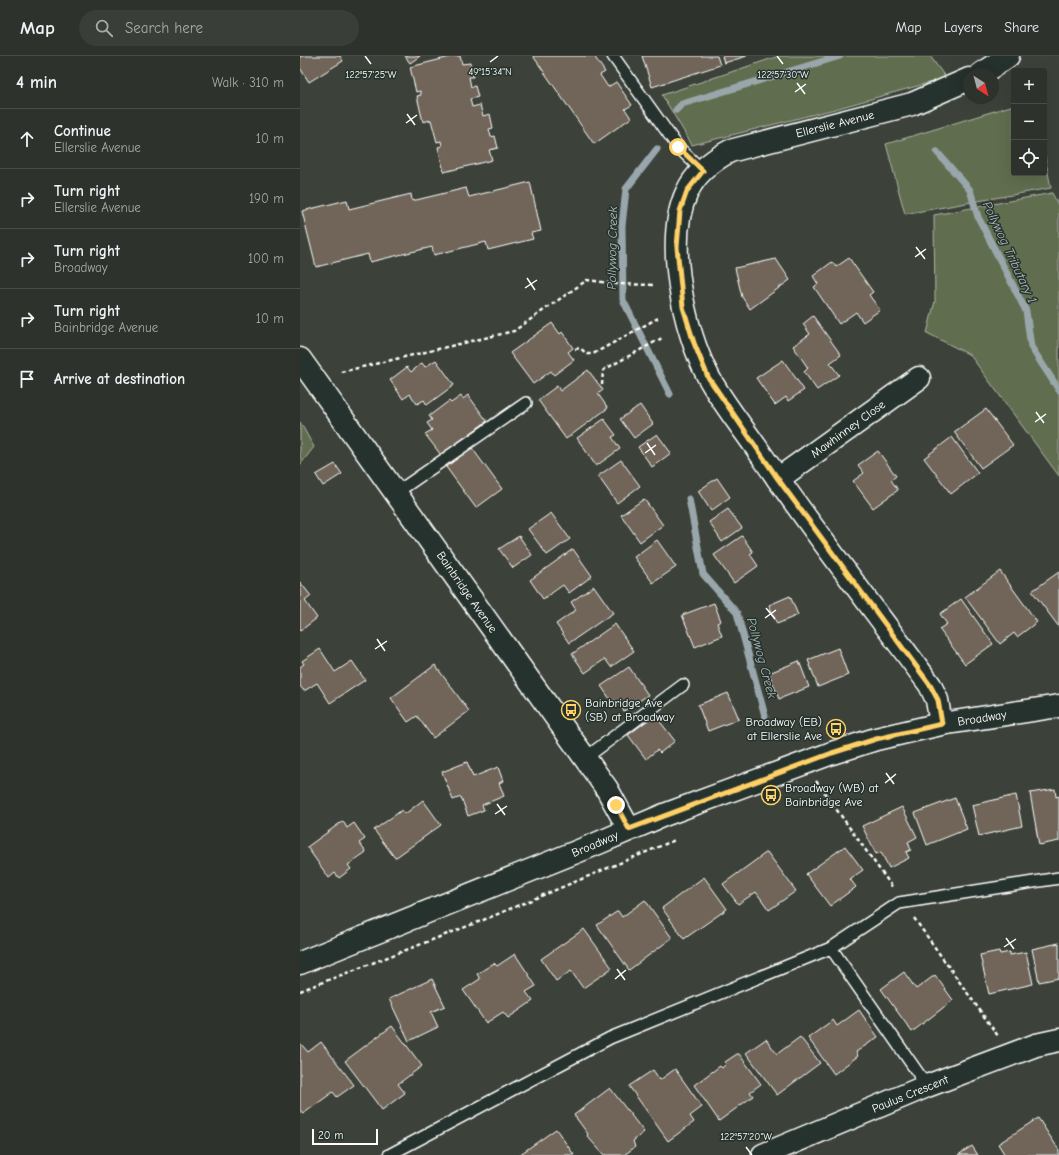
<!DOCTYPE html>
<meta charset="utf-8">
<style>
:root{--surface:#2d322c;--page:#393e38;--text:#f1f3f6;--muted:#a7aaa9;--line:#484d48}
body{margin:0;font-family:"Comic Neue",sans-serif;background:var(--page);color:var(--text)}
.controls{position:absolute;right:12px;top:12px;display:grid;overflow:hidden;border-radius:4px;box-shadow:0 4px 16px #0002}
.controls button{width:36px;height:36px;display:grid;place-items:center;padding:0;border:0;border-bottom:1px solid var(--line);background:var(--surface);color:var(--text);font:20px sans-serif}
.compass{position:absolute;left:663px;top:12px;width:36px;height:36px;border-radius:50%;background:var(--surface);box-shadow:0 4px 16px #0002;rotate:144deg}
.scale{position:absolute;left:12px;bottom:10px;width:66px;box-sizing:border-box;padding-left:4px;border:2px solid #fff;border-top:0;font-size:11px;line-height:14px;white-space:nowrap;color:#fff;-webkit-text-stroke:3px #26332d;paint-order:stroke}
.stop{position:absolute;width:12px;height:12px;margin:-9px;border:3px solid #ffd166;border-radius:50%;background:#fff}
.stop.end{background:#ffd166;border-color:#fff;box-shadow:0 1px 4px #0008}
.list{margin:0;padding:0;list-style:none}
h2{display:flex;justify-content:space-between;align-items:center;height:52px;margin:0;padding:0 16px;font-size:17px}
h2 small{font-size:13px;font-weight:400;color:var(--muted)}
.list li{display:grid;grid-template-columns:26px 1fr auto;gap:12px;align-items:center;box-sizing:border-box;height:60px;padding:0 16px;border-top:1px solid var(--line)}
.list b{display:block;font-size:15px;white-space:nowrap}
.list p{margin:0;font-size:13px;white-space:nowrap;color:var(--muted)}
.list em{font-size:13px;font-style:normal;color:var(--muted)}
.icon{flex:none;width:22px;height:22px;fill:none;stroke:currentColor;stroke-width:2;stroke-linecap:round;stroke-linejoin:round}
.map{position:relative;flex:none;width:759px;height:1099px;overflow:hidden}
header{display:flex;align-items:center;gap:24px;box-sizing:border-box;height:56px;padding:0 20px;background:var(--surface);border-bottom:1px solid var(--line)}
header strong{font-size:19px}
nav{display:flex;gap:22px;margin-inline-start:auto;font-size:14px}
.search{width:280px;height:36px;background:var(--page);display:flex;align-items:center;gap:10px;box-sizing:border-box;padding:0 14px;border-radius:22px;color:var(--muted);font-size:15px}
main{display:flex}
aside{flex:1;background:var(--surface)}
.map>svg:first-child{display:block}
.green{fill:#616e4f;stroke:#b0b6a7}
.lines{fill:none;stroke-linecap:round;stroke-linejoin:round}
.stream{stroke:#99a7ac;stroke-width:7}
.building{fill:#6f6558;stroke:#fff}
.service-casing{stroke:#fff;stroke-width:14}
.minor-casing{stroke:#fff;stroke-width:25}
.tertiary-casing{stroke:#fff;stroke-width:25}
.path{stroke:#fff;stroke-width:2.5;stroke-dasharray:4 3;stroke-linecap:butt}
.service{stroke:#26332d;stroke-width:11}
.minor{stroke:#26332d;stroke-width:22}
.tertiary{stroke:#26332d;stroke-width:22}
.route{stroke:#ffd166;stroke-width:5}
.ticks{fill:none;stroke:#fff;stroke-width:1.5}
.labels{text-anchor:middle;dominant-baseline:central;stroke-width:3;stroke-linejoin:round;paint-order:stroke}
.street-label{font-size:12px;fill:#fff;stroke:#26332d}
.poi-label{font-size:12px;fill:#fff;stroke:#26332d;text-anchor:start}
.water-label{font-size:13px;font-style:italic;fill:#b2bdc0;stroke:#26332d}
.ticks-label{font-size:10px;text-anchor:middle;fill:#fff;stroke:#26332d;stroke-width:3;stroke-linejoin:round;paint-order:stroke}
</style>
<header>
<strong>Map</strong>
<div class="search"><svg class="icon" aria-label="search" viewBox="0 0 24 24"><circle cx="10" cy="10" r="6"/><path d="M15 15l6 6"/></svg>Search here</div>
<nav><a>Map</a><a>Layers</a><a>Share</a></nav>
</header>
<main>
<aside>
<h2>4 min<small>Walk · 310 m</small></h2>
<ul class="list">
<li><svg class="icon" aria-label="ahead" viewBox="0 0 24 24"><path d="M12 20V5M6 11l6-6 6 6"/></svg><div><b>Continue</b><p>Ellerslie Avenue</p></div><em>10 m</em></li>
<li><svg class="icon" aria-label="right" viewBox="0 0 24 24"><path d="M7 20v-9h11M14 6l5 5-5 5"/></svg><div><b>Turn right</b><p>Ellerslie Avenue</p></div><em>190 m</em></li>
<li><svg class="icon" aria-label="right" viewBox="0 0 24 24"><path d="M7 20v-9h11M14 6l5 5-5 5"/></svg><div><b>Turn right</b><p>Broadway</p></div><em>100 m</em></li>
<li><svg class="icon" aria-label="right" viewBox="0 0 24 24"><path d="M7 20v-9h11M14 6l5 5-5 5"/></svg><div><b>Turn right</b><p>Bainbridge Avenue</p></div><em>10 m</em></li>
<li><svg class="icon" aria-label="arrive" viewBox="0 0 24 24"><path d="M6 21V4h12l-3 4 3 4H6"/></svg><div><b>Arrive at destination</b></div></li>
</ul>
</aside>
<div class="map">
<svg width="759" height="1099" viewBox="0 0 759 1099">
<rect width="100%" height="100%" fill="#3c423a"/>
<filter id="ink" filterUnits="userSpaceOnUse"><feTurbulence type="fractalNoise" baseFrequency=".025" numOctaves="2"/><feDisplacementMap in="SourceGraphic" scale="8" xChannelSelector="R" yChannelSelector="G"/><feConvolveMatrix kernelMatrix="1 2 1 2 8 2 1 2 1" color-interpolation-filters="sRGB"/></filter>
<g filter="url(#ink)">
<g class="green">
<path d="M479 0H630L646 22 535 53 392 89 362 39Z"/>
<path d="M714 49V117H744V96L751 132 605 158 586 88Z"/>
<path d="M752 137 759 151V420L670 299 627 277 635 245 634 159Z"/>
<path d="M0 366 14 391 0 409Z"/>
</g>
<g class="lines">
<g class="stream">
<path d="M376 54 382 48 540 0"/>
<path d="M357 93 326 133 322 170 323 244 370 338"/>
<path d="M637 96 670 134 678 161 726 255 731 291 759 334"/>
<path d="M389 443 403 518 437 557 465 660"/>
</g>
</g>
<g class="building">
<path d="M0 0H40L43 5 9 26 0 12Z"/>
<path d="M105 0H120L110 7Z"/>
<path d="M154 0H160L162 8 170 7 173 21H169L171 31 175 30 178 41 170 43 172 51 180 49 183 60 190 58 193 72 189 73 191 81 195 80 198 92 189 94 192 104 144 116 138 91 142 90 141 85 137 86 131 64 123 66 117 40 121 39 120 35 116 36 110 11Z"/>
<path d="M233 0H294L305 16 300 19 308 31 316 26 332 49 325 53 331 62 294 88Z"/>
<path d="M342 0H417L420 9 352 31Z"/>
<path d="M422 0H447L424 7Z"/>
<path d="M230 126 241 175 231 177 233 183 188 194 186 186 134 199 132 191 70 206 68 198 16 211 2 155 47 144 49 153 111 138 112 145 166 132 169 141Z"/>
<path d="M549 202 573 236 569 239 580 254 563 266 556 256 539 268 514 231 518 228 513 220 532 206 536 211Z"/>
<path d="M476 203 490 224 450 253 442 241 435 212Z"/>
<path d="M513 260 541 299 530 307 539 319 517 334 504 316 508 312 493 290 510 278 503 268Z"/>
<path d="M252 267 260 278 262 276 273 292 268 296 274 304 254 319 251 315 233 328 210 297Z"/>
<path d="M136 304 154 329 127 349 124 344 117 348 110 338 103 343 90 324 107 311 111 316 122 307 125 311Z"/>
<path d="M483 304 504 334 488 345 486 341 475 349 456 322Z"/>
<path d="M288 314 303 334 298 338 308 352 266 383 238 344 257 330 260 335Z"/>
<path d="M168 339 187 365 141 399 125 378 132 374 127 367 132 364 129 360 149 345 151 347 161 340 163 343Z"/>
<path d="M340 349 353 368 334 382 320 363Z"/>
<path d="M686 353 713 389 681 412 654 376Z"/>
<path d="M304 363 316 379 312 381 320 393 296 410 277 382Z"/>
<path d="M357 378 371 397 352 411 338 391Z"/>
<path d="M652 381 678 417 651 438 624 402Z"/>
<path d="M172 392 202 433 176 452 146 411Z"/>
<path d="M578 395 596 420 591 424 598 434 573 452 553 425 564 417 558 409Z"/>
<path d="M321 404 340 430 317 447 298 420Z"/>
<path d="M35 408 42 418 23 430 16 419Z"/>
<path d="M417 422 430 441 411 455 398 435Z"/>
<path d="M344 443 363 469 340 486 321 459Z"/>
<path d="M428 453 442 472 422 486 409 466Z"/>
<path d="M251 457 270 483 247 499 228 473Z"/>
<path d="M219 480 232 499 213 512 199 493Z"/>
<path d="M442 480 453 496 450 498 458 510 434 527 414 499Z"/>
<path d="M357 484 376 511 353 527 334 501Z"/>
<path d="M273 493 292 520 269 537 263 529 243 543 230 524Z"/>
<path d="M700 515 737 566 717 581 714 577 700 588 665 541Z"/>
<path d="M759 516V571L732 535Z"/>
<path d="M0 526 11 540 5 545 17 562 0 575Z"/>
<path d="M294 530 313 557 269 587 256 568 276 554 271 546Z"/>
<path d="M490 540 498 559 477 568 469 549Z"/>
<path d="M661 543 693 588 665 608 639 573 647 568 640 558Z"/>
<path d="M414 547 421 565 417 567 422 580 395 591 382 559Z"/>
<path d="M315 568 334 595 311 611 305 603 285 617 272 598Z"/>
<path d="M538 592 548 619 518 631 508 604Z"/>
<path d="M20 593 35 616 52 605 65 624 30 647 17 627 4 635 0 630V611L4 608 2 605Z"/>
<path d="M499 605 509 631 479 643 469 617Z"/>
<path d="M135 609 169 655 133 682 117 660 108 666 91 642Z"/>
<path d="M329 611 348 639 324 655 315 644 312 646 301 630Z"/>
<path d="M428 637 439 663 408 675 398 649Z"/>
<path d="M355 659 375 685 360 697 357 694 346 703 328 679Z"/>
<path d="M167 706 173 721 198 711 203 725 199 727 204 740 182 749 184 754 168 760 161 741 153 744 142 716Z"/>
<path d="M755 733 756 741 759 740V785L739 789 730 737Z"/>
<path d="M716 739 722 770 679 780 672 749Z"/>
<path d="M655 742 667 773 627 789 615 757Z"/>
<path d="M123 744 141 769 95 802 74 774 102 754 105 758Z"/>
<path d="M602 751 617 781 608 786 611 794 606 796 609 802 589 812 581 796 576 798 562 770Z"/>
<path d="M43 765 47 772 54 767 65 783 59 787 66 796 48 809 51 813 39 822 35 817 29 822 7 791Z"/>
<path d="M545 790 563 814 550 823 556 831 530 850 506 818Z"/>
<path d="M467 796 496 835 469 854 456 836 438 848 423 828Z"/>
<path d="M404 821 427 853 384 883 362 852Z"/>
<path d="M345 844 372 882 329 914 297 869 318 855 322 861Z"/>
<path d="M284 873 312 912 283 932 271 915 256 925 241 903Z"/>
<path d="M759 887V922L739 926 732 893Z"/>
<path d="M699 895 700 898 710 896V899L726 896 733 928 689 938 680 899Z"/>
<path d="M215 898 236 930 226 936 233 945 208 962 203 956 186 967 163 934 180 923 177 918 194 907 197 910Z"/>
<path d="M604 916 616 933 635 919 653 944 612 976 581 933Z"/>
<path d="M132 923 145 950 131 956 138 971 109 985 89 943Z"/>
<path d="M559 954 578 981 556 996 558 1000 534 1018 508 982 533 964 537 970Z"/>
<path d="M92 970 122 1010 98 1028 105 1037 82 1054 45 1005Z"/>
<path d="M500 981 520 1007 477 1039 446 997 466 983 477 998Z"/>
<path d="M21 986 54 1029 37 1041 33 1036 3 1058 0 1054V987L8 996Z"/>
<path d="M437 998H439L461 1028 450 1036 453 1040 419 1065 394 1029 420 1010 422 1012 426 1008 425 1006Z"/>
<path d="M375 1013 402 1051 390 1060 394 1066 368 1085 329 1030 353 1014 360 1024Z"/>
<path d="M310 1032 344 1076 333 1085 335 1091 324 1099H304L287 1080 288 1078 274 1059Z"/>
<path d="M738 1062 759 1094V1099H705L698 1088Z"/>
<path d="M256 1073 274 1099H219Z"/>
<path d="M672 1090 678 1099H658Z"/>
</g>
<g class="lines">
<defs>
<g id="service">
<path d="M313 0 378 91 403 115"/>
<path d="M97 436 226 347"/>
<path d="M284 703 383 629"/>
<path d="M531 892 627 1030"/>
<path d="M89 1099 310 982 531 892 599 847 759 822"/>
</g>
<g id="minor">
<path d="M681 18 708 0"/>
<path d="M478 423 619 322"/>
<path d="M641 668 637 644 630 629C573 552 514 476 460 397 444 373 421 345 408 320 384 275 364 184 387 136 395 118 413 104 430 95L612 48 669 23"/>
<path d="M463 1099 627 1030 736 989 759 984"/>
</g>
<g id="tertiary">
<path d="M0 303 307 733 329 773"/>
<path d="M0 907 296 788 364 759 532 697 576 683 641 668 759 650"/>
</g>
</defs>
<use href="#service" class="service-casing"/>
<use href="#minor" class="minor-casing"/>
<use href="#tertiary" class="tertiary-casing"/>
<g class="path">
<path d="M275 293 280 292 287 298H293L358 262"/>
<path d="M41 316 214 275 287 224 317 228 354 229"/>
<path d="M302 329 303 315 305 313 364 281"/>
<path d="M516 725 593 832"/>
<path d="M614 862 698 980"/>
<path d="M0 935 181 865 375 784"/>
</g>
<use href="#service" class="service"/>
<use href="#minor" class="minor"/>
<use href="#tertiary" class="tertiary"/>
</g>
</g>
<g class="lines" filter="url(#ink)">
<path class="route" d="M316 749 329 773 532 697 576 683 642 668 638 644 630 629 478 423 408 321 394 287 383 251 377 191 380 155 387 135 403 115 378 91"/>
</g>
<path class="ticks" d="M65 0 71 8M477 0 483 8M190 6 198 0M497 27 505 38M495 36 506 28M107 58 115 69M106 67 117 59M616 191 625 203M615 201 626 193M227 222 235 234M225 232 237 224M736 356 744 367M735 366 746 358M347 387 355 399M345 397 356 389M466 552 475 563M465 562 476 554M77 583 85 595M75 593 87 585M586 717 594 728M585 727 596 718M197 748 205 759M195 758 207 750M706 882 714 893M704 891 716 883M317 913 325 924M315 923 326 914M446 1091 452 1099"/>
<defs>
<symbol id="bus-ring" viewBox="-11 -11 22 22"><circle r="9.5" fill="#26332d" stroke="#ffd166" stroke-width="1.5"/><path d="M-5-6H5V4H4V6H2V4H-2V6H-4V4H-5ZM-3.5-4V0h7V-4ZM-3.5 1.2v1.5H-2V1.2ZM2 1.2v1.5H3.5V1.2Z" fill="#ffd166"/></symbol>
</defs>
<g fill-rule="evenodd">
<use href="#bus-ring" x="260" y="643" width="22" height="22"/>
<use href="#bus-ring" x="525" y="662" width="22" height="22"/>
<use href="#bus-ring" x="460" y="728" width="22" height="22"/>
</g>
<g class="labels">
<g class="street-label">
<text transform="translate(535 68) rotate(-14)">Ellerslie Avenue</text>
<text transform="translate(548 373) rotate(-36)">Mawhinney Close</text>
<text transform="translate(167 536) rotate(55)">Bainbridge Avenue</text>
<text transform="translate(682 662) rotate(-9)">Broadway</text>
<text transform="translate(295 788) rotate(-23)">Broadway</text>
<text transform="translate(610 1038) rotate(-22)">Paulus Crescent</text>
</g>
<g class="poi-label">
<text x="285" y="647">Bainbridge Ave<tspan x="285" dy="14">(SB) at Broadway</tspan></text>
<text x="522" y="666" text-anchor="end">Broadway (EB)<tspan x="522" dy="14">at Ellerslie Ave</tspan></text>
<text x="485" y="732">Broadway (WB) at<tspan x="485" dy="14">Bainbridge Ave</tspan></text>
</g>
<g class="water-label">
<text transform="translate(312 192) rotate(-89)">Pollywog Creek</text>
<text transform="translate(710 196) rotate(65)">Pollywog Tributary 1</text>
<text transform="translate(462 602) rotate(75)">Pollywog Creek</text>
</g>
</g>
<g class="ticks-label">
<text x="190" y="19">49°15'34"N</text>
<text x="71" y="22">122°57'25"W</text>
<text x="483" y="22">122°57'30"W</text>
<text x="446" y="1084">122°57'20"W</text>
</g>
</svg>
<div class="controls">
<button>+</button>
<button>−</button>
<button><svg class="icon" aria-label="locate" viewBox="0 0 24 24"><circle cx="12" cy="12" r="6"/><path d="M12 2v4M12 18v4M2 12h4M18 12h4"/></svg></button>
</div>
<svg class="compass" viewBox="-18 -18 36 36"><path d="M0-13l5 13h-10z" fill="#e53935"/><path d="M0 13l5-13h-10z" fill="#a7aaa9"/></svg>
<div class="scale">20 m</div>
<div class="stop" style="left:378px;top:91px"></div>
<div class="stop end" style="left:316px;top:749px"></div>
</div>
</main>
